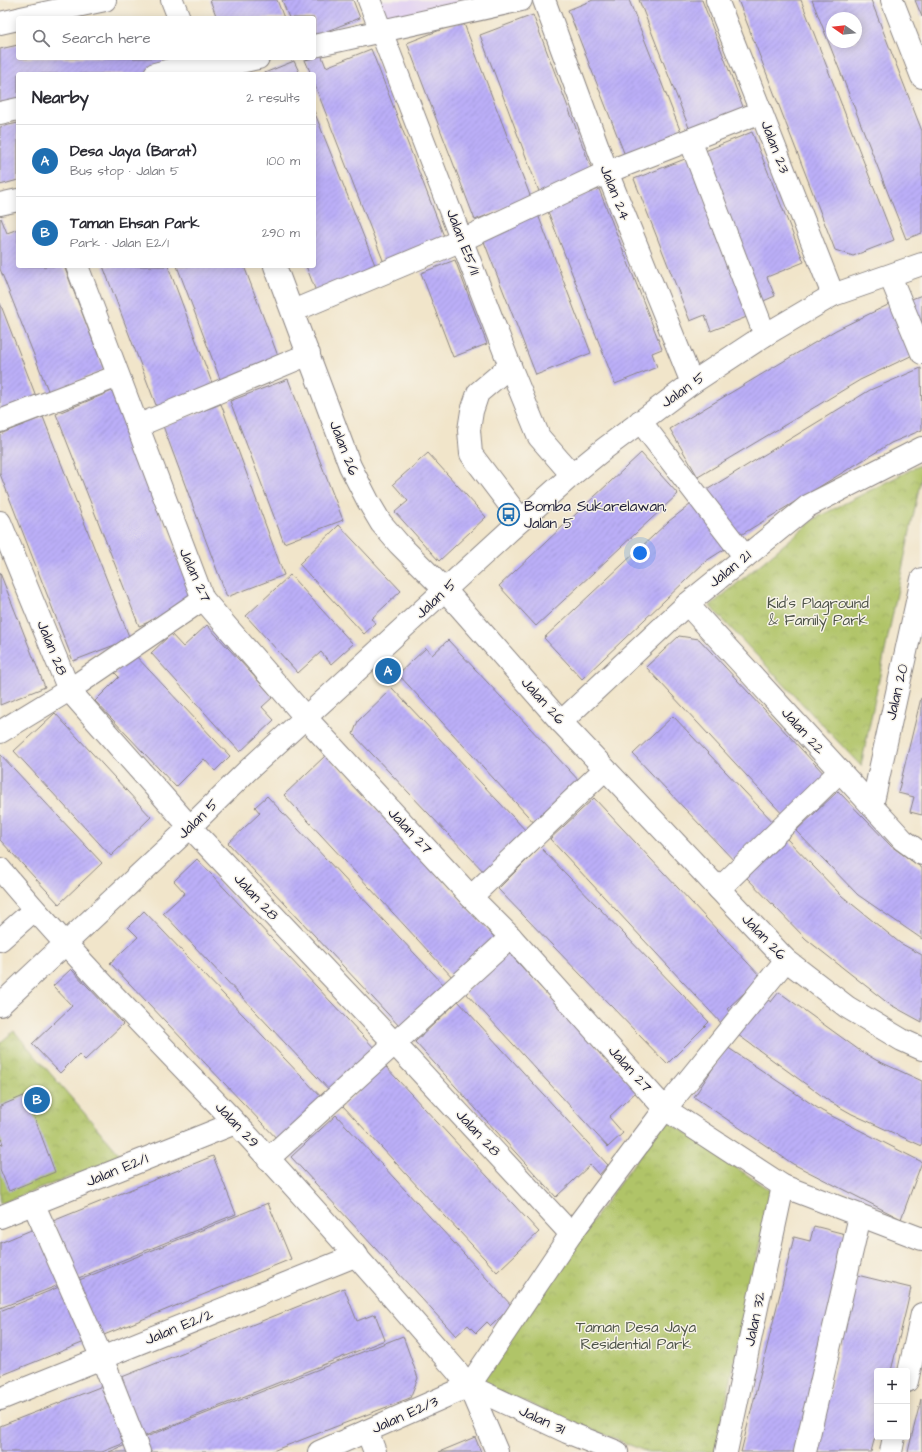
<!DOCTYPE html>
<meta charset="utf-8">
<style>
:root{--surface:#fff;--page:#f7f7f7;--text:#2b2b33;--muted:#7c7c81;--line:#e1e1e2;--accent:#1f6fb2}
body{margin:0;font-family:"Architects Daughter",sans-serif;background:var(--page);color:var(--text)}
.controls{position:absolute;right:12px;bottom:12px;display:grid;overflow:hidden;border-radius:4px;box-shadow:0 2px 10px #0003}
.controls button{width:36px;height:36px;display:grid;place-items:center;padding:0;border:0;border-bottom:1px solid var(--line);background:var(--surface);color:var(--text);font:20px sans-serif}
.compass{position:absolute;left:826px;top:12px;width:36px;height:36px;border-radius:50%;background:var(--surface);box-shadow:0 2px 10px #0003;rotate:284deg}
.you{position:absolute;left:640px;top:553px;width:14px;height:14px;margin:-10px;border:3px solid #fff;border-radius:50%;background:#1a73e8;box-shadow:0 0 0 6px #1a73e833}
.badge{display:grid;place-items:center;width:26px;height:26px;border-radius:50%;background:var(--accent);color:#fff;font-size:13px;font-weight:700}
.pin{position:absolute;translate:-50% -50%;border:2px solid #fff;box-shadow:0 1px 4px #0006}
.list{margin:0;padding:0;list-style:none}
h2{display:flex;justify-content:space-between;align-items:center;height:52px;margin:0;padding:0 16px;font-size:17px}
h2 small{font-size:13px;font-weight:400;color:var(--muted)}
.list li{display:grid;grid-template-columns:26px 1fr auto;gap:12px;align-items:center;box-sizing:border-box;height:72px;padding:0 16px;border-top:1px solid var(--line)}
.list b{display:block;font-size:15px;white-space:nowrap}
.list p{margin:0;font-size:13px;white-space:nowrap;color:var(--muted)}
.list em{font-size:13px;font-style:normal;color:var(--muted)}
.icon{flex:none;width:22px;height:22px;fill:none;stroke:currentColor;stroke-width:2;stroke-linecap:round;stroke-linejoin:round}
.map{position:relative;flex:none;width:922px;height:1452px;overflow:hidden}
.search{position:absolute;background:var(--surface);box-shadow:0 2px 10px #0003;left:16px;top:16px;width:300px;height:44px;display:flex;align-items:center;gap:10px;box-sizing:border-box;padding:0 14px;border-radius:4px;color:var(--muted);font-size:15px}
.panel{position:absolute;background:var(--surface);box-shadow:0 2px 10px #0003;left:16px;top:72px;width:300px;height:196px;border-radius:4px}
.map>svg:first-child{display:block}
.built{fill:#e3d3f2}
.park{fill:url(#park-crowns);stroke:#697352}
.building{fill:url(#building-hatch);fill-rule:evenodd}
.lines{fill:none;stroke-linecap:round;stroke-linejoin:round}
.minor-casing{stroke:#8a8482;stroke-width:24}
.minor{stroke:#fff;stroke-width:22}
.labels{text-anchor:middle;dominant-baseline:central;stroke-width:3;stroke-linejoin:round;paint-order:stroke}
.street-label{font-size:15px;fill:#22223b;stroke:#f7f3e8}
.poi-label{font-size:15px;fill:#22223b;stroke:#f7f3e8;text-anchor:start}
.park-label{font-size:15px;fill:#4d5348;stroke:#f7f3e8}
</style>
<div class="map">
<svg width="922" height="1452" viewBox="0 0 922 1452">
<defs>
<pattern id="park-crowns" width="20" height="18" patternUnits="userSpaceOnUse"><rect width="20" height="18" fill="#b0c468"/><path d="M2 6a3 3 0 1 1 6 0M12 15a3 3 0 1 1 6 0" fill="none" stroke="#97a85b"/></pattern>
<pattern id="building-hatch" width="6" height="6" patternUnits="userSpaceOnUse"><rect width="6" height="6" fill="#bbaff8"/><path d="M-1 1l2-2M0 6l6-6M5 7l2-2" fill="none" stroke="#a096d6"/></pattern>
</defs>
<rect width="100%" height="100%" fill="#f7f3e8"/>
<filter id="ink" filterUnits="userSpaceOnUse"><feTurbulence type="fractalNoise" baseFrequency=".025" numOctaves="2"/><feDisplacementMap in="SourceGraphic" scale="8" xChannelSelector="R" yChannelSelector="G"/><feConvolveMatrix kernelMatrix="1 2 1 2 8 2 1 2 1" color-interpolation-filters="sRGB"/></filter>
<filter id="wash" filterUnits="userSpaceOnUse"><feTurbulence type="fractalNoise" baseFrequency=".012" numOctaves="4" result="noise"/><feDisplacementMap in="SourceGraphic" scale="16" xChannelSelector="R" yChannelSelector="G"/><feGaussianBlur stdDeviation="0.9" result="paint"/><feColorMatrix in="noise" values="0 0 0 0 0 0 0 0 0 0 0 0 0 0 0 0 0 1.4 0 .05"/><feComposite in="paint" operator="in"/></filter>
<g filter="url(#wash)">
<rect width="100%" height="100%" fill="#f1e5ca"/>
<path class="built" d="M379 0H473L387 20Z"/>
<g class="park">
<path d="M922 464V474L861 766 710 606 816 518Z"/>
<path d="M14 1031 122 1157 0 1204V1043Z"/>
<path d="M666 1119 772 1192 715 1452H647L476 1382Z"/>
</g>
<g id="blocks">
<g class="building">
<path d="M210 0H277L284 18H217Z"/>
<path d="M282 0H353L360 18 314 36V18H289Z"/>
<path d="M593 0H629L684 140 628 163 568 10Z"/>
<path d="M639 0H702L747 117 693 138Z"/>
<path d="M738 0H801L894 240 853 256 835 250Z"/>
<path d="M812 0H871L922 131V233L906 239ZM832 18H856V42H832Z"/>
<path d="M915 0H922V17L917 5Z"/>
<path d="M533 15 593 173 540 194 480 35Z"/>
<path d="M463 21 531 198 475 220 407 43Z"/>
<path d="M18 45V58H163L166 71 152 74H18V104L0 108V49Z"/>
<path d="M371 49 447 244 386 268 314 83V74H311L305 60 314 58V56L321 54 326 67Z"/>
<path d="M294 61 300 74H262Z"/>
<path d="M314 111 377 270 317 294 306 266H314Z"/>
<path d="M18 123V180L0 185V127Z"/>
<path d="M752 132 804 262 767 277 775 296 759 303 700 153Z"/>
<path d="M690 157 752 315 711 331 705 315 690 321 634 179Z"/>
<path d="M599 189 662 349 652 353 657 367 615 384 547 209Z"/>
<path d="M537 212 591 353 536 375 481 234Z"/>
<path d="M1 218 7 233 18 229V266H64L104 370 49 393 0 269V219Z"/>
<path d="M455 260 487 344 453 357 421 273Z"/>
<path d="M103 266H168L215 391 159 413Z"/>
<path d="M177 266H244L281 364 223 387Z"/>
<path d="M922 295V333L909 300Z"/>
<path d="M0 303 39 404 0 419Z"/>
<path d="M892 303 915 354 860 380 698 477 670 429 836 330Z"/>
<path d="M921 368 922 430 891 443 739 536 705 491 870 390Z"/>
<path d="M288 379 343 520 284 543 230 401Z"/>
<path d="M112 391 195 603 139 626 56 414Z"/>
<path d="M221 404 284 575 227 597 163 426Z"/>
<path d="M43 417 130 639 73 661 0 474V434Z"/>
<path d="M428 453 486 517 439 561 395 512 408 501 393 484Z"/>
<path d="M641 453 678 494 536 626 499 586Z"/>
<path d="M695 501 728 547 706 561 582 679 544 638 669 521Z"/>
<path d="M339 525 401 591 371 619 376 623 364 634 299 564Z"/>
<path d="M0 573 45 687 0 705Z"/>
<path d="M290 575 353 644 331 664 321 652 298 673 246 616Z"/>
<path d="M207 625 273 697 262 707 274 720 240 752 151 653 171 634 183 647Z"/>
<path d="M679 636 699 639 827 777 785 817 646 667Z"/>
<path d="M448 640 582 784 537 826 398 674 426 648 432 655Z"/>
<path d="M134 654 230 756 215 771 204 759 176 787 95 701 119 677 115 673Z"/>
<path d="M392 688 528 833 486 874 353 734 358 721Z"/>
<path d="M921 698H922V815L910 812 914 797 898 793Z"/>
<path d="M55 713 151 817 111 856 14 751Z"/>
<path d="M673 716 777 826 737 864 633 754Z"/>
<path d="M0 754 102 863 59 904 0 840Z"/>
<path d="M326 755 496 939 454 979 284 795Z"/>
<path d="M838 791 891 846 922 868V939L858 895 796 831Z"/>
<path d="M267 796 445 986 401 1028 228 843 260 813 255 807Z"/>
<path d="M594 798 761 977 727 1009 732 1015 722 1024 550 839Z"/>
<path d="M785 837 842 896 900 943 922 955V1022L889 1004 806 939 745 876Z"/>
<path d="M540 847 709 1022 667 1064 498 889Z"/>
<path d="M197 859 377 1051 332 1093 163 913 185 893 174 881Z"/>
<path d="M144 911 324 1100 280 1142 110 963 138 937 128 927Z"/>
<path d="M508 952 637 1091 609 1117 623 1133 608 1147 465 992Z"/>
<path d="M71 969 123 1024 85 1060 79 1054 60 1073 32 1044 72 1006 53 986Z"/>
<path d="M779 992 859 1050 876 1060 922 1081V1146L852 1114 829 1101 734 1032 765 998 771 1002Z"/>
<path d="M458 1001 608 1165 599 1175 590 1165 556 1197 415 1042Z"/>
<path d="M727 1047 822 1111 922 1162 901 1219 793 1164 694 1097Z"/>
<path d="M385 1066 539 1232 497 1272 343 1106Z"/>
<path d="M26 1095 55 1172 9 1191 0 1169V1145L3 1144 0 1136V1106Z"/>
<path d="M336 1115 512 1306 491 1326 487 1322 476 1333 468 1325 456 1336 291 1157Z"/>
<path d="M213 1156 236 1214 76 1279 53 1221Z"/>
<path d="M268 1203 291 1259 99 1337 77 1281Z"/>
<path d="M41 1226 64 1283 0 1308V1243Z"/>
<path d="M814 1226 853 1236 800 1452H741L794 1237 810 1241Z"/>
<path d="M857 1275 911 1288 907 1306 891 1371H877V1429L871 1452H815Z"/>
<path d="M64 1285 87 1341 0 1376V1311Z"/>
<path d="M344 1288 357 1321 375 1314 385 1340 140 1438 117 1379Z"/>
<path d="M403 1336 418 1378 410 1398 270 1452H146L141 1439Z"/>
<path d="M105 1385 127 1442 102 1452H0V1426Z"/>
<path d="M921 1399 922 1452H908L912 1435Z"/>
<path d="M475 1437 481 1452H439Z"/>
<path d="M128 1444 131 1452H109Z"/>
</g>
</g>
</g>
<g filter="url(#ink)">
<use href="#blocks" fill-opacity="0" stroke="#8a8482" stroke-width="1"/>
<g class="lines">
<defs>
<g id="minor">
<path d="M172 0 179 18"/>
<path d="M369 0 510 366 539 437 572 475"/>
<path d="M544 0 607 172 692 383"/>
<path d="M717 0 833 295"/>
<path d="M892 0 922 77"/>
<path d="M21 18 105 0"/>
<path d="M0 23 18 19"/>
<path d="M314 46 521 0"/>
<path d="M200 71 258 58"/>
<path d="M155 74 197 63"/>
<path d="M0 113 18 109"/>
<path d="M690 140 765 335"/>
<path d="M0 204 18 200"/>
<path d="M77 266 203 599 306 718 471 897 511 937 665 1109 783 1186 922 1239"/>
<path d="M275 266 350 466 368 501 381 523 399 544 445 590 561 722 786 960 847 1007 902 1040 922 1049"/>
<path d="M890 276 922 353"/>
<path d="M293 311 462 240 607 172 761 112"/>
<path d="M510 366 478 393 472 411 469 430 471 454 521 520"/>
<path d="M0 421 118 376"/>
<path d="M640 421 745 557"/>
<path d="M137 426 309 354"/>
<path d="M0 522 69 690 190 827 395 1044 571 1234"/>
<path d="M687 604 903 840 922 854"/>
<path d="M561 722 687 604 808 506 922 448"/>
<path d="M0 732 69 690 203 599"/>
<path d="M872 806 922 579"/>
<path d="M0 869C74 957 155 1038 234 1121 310 1203 383 1286 456 1370L469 1386 497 1452"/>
<path d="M719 889 840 771"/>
<path d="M471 897 605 769"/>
<path d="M0 940 34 910"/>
<path d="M0 1005 190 827 247 771 509 531 572 475 604 449 692 383 765 335 833 295 922 264"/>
<path d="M268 1159 511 937"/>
<path d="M33 1203 102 1358 139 1452"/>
<path d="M0 1217 235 1123"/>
<path d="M907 1381 922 1314"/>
<path d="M469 1386 571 1234 665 1109 786 960"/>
<path d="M469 1386 567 1432 617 1452"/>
<path d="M0 1399 357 1255"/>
<path d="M367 1431 375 1452"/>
<path d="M319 1452 469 1386"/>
<path d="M726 1452 783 1186"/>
<path d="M805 1452 860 1216"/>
<path d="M891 1452 894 1437"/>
</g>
</defs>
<use href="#minor" class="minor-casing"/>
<use href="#minor" class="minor"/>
</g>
</g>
<defs>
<symbol id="bus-ring" viewBox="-11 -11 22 22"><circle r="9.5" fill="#f7f3e8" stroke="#1f6fb2" stroke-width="1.5"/><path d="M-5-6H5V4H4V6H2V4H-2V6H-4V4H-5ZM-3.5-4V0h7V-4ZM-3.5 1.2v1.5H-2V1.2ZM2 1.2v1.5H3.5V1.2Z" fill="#1f6fb2"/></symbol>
</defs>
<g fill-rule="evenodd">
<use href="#bus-ring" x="496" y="502" width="25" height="25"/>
</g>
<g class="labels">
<g class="street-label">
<text transform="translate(775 147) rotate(69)">Jalan 23</text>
<text transform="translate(615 193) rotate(68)">Jalan 24</text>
<text transform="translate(463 242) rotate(69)">Jalan E5/11</text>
<text transform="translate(683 390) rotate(-35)">Jalan 5</text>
<text transform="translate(344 448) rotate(69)">Jalan 26</text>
<text transform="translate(730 569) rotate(-39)">Jalan 21</text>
<text transform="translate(195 575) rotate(66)">Jalan 27</text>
<text transform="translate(436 599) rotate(-43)">Jalan 5</text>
<text transform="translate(52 648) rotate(68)">Jalan 28</text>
<text transform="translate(897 692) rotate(-77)">Jalan 20</text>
<text transform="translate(543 701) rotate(48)">Jalan 26</text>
<text transform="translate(803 731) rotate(48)">Jalan 22</text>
<text transform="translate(198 819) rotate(-44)">Jalan 5</text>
<text transform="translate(410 831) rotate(47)">Jalan 27</text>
<text transform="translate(256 897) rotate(47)">Jalan 28</text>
<text transform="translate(764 937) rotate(46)">Jalan 26</text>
<text transform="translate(630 1069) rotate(48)">Jalan 27</text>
<text transform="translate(237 1125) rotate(47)">Jalan 29</text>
<text transform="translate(478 1133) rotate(47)">Jalan 28</text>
<text transform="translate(117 1170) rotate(-22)">Jalan E2/1</text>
<text transform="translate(755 1319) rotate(-78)">Jalan 32</text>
<text transform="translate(179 1327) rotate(-22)">Jalan E2/2</text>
<text transform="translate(405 1415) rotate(-24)">Jalan E2/3</text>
<text transform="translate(542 1420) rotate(25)">Jalan 31</text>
</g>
<g class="poi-label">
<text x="524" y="506">Bomba Sukarelawan,<tspan x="524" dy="17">Jalan 5</tspan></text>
</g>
<g class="park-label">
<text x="818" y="603">Kid's Plaground<tspan x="818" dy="17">&amp; Family Park</tspan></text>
<text x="636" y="1327">Taman Desa Jaya<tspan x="636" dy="17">Residential Park</tspan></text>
</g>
</g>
</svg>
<div class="controls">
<button>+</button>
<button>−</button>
</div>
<svg class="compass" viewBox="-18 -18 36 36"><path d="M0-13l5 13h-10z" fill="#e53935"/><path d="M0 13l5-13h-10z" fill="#7c7c81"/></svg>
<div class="you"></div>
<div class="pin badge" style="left:388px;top:671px">A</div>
<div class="pin badge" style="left:37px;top:1100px">B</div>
<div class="search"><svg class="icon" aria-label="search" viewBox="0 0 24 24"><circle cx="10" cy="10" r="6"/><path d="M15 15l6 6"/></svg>Search here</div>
<section class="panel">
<h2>Nearby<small>2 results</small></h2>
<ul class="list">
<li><span class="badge">A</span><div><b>Desa Jaya (Barat)</b><p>Bus stop · Jalan 5</p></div><em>100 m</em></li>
<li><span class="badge">B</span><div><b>Taman Ehsan Park</b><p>Park · Jalan E2/1</p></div><em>290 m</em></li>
</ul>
</section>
</div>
